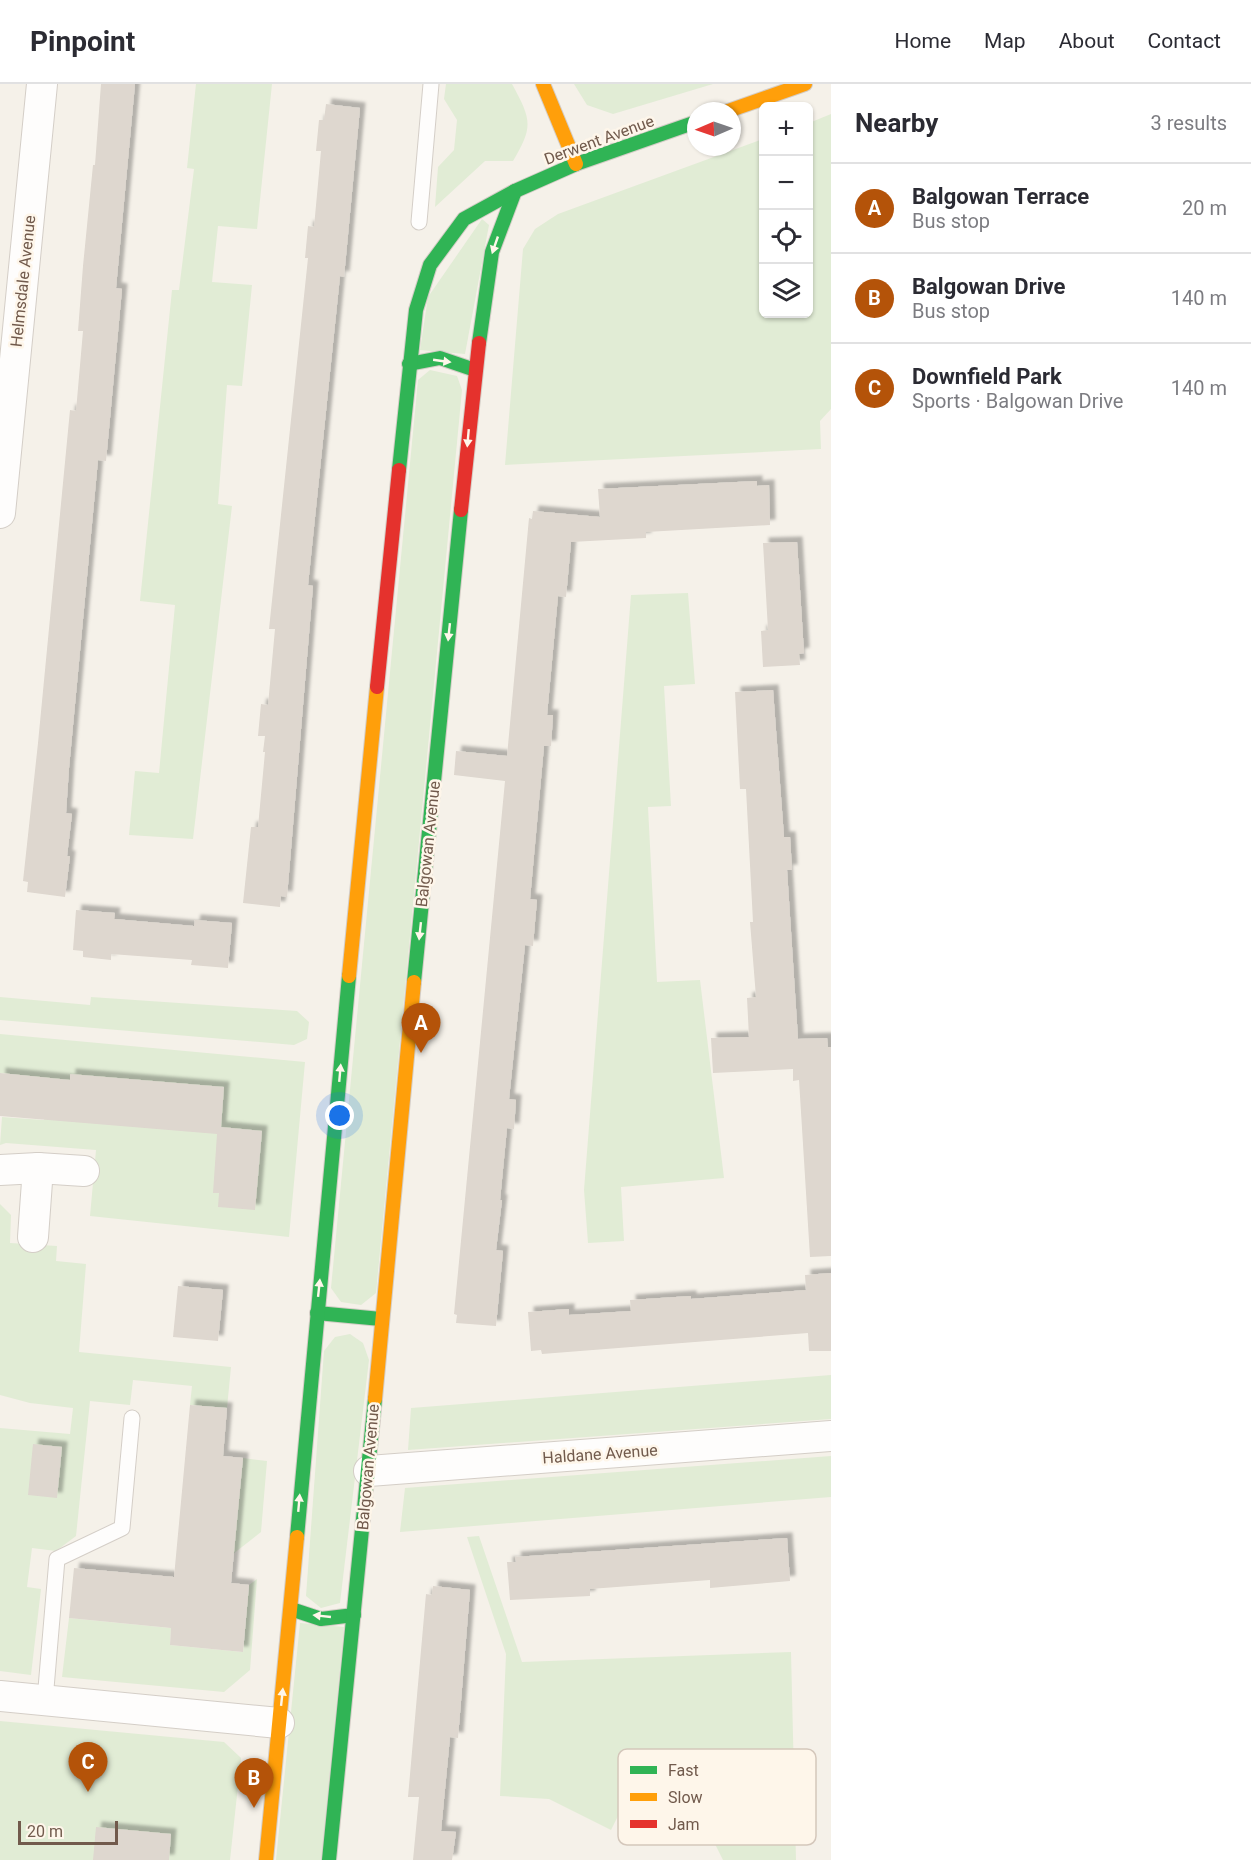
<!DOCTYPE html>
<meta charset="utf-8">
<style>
:root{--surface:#fff;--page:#f2f2f3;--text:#2b2b33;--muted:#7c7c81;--line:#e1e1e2;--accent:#b45309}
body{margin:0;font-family:Roboto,sans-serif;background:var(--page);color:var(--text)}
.controls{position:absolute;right:18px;top:18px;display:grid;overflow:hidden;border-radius:9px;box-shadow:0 2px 4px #0004}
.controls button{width:54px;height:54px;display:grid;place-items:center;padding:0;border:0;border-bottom:2px solid var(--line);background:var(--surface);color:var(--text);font:30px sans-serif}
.compass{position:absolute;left:687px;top:18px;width:54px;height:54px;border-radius:50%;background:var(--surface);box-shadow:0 2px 4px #0004;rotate:268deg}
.scale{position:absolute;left:18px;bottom:15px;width:100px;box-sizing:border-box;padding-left:6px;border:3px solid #715a4c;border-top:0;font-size:16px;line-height:21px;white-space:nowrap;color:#715a4c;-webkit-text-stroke:4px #fef6ea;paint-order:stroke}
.you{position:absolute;left:340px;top:1032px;width:21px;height:21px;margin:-15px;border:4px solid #fff;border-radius:50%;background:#1a73e8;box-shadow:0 0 0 9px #1a73e833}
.badge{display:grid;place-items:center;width:39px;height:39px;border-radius:50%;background:var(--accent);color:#fff;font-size:20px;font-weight:700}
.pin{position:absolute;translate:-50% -50px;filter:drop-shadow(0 2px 3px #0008)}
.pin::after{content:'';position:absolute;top:32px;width:21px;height:18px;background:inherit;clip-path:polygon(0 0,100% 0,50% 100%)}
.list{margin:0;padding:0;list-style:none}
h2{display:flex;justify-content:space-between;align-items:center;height:78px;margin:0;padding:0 24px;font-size:26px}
h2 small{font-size:20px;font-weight:400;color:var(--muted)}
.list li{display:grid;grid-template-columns:39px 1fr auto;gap:18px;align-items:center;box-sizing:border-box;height:90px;padding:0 24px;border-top:2px solid var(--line)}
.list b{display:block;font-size:22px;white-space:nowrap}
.list p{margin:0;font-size:20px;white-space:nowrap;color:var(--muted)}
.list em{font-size:20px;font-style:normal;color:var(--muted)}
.icon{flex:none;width:33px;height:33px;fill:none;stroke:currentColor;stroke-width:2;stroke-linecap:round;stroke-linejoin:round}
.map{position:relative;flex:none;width:831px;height:1776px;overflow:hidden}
header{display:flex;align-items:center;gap:36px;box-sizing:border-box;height:84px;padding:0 30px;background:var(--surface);border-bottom:2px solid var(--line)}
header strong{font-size:28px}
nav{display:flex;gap:33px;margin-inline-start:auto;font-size:21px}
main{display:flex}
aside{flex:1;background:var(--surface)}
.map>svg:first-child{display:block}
.green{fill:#e1ecd5}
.building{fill:#ded7cf;filter:url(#shadow)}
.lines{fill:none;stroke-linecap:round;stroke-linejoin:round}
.lane-casing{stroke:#d4cec7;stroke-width:17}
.street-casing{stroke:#d4cec7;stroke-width:32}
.fast-casing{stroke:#d4cdc6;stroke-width:16}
.slow-casing{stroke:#d4cdc6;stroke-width:16}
.jam-casing{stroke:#d4cdc6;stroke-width:16}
.lane{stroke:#fefdfc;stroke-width:15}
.street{stroke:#fefdfc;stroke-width:30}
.fast{stroke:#30b455;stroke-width:14}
.slow{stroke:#ff9f0a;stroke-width:14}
.jam{stroke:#e5322d;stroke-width:14}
.oneway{fill:#fef6ea}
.labels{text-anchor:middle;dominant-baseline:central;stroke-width:5;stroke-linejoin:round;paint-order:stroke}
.street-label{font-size:16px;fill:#715a4c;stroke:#fef6ea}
.key{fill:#fef6ea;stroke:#d4c7bb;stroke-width:1.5}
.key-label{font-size:16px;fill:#715a4c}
</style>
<header>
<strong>Pinpoint</strong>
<nav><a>Home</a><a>Map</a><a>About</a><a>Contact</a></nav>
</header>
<main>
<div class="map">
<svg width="831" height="1776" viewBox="0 0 831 1776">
<defs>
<filter id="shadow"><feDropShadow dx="5.5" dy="-5.5" stdDeviation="1.5" flood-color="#0004"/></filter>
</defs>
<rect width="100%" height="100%" fill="#f5f1e9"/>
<g class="green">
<path d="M196 0H272L257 145 218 142 212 198 252 201 242 302 227 301 218 420 232 422 193 755 129 751 135 687 159 689 175 521 140 517 172 206H179L194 85 187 84Z"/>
<path d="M446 0H512C531 35 534 42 513 77H485L435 123 438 83 454 66 457 36 444 15Z"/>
<path d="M574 0H713L613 30 587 21Z"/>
<path d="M831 30V325L820 337 821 365 505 381 523 165 535 145 558 130 763 55 764 230H808L809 39Z"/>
<path d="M482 135 489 141 465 270 420 266 428 213Z"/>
<path d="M430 286 457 292 462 306 376 1209 361 1221 341 1218 331 1204 418 296Z"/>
<path d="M688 509 695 600 664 602 671 722 648 723 657 898 700 896 724 1094 621 1103 624 1157 588 1159 584 1106 631 511Z"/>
<path d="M0 913 90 921 91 913 297 927 309 938 307 955 294 961 0 936Z"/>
<path d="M0 950 305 978 289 1153 90 1132 96 1066 6 1059 0 1061 2 1033 44 1036 48 994 0 989Z"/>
<path d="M0 1120 11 1131 10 1159 57 1162 56 1177 86 1180 79 1268 231 1283 227 1324 190 1321 192 1302 133 1296 130 1321 90 1317 76 1452 56 1467 32 1464 27 1503 41 1505 31 1591 0 1587V1344L70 1350 73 1324 30 1319 0 1311Z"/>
<path d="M350 1250 363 1259 369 1276 340 1519 321 1524 306 1512 324 1267 335 1253Z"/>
<path d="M831 1291V1335L408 1366 411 1324Z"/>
<path d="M831 1372V1413L400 1448 405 1404Z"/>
<path d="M243 1374 267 1377 261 1448 233 1470Z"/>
<path d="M479 1452 522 1578 791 1568 796 1776H723L714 1758 624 1720 611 1746 549 1715 500 1712 506 1570 467 1453Z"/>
<path d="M257 1495 250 1586 224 1608 62 1593 69 1534 171 1544 170 1561 243 1568 249 1501Z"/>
<path d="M300 1539 344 1543 321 1776H276Z"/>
<path d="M0 1637 224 1658 241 1674 230 1776H0Z"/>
</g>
<g class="building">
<path d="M101 0H135L116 204 122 205 106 377 98 376 69 684 66 729 72 730 67 772H70L65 813 27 808 28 798 23 797 38 659 70 326 76 327 83 247H78L83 182 93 81H95Z"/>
<path d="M326 20 360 24 344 193 340 192 308 501 313 502 287 813 281 812 280 823 243 819 251 743H258L265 668H263L265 652H258L261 620 268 621 275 545H269L308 174H305L308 142 314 143 321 67H316L319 36H324Z"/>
<path d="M757 397V402L769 401 770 441 646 448V454L571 458 566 513 558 512 547 631H553L551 662H544L530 815 537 816 535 838 533 862 525 861 509 1015 516 1016 514 1045 507 1044 500 1116H502L496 1166 503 1167 496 1242 456 1239 457 1231 454 1230 505 697 454 691 456 667 507 672 529 434 532 435 533 427 600 433 598 405Z"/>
<path d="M797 458 804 569 799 570 800 581 763 583 761 547 768 546 763 459Z"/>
<path d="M773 606 784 753H790L791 769 792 786H787L798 955 827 954 828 963H831V1172L810 1173 799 996 793 997V985L713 989 711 954 749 953 747 914 756 913 750 838H753L746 705H740L735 608Z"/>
<path d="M76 826 115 829 114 835 194 842 195 836 232 839 228 884 191 881 192 876 111 870V876L83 873V867L73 866Z"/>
<path d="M0 989 70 996V990L224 1003 221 1043 262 1047 255 1126 218 1123 219 1109H213L217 1050 0 1032Z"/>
<path d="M831 1189V1267H809L808 1249 542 1270 541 1266 531 1267 528 1228 569 1225V1231L631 1227 630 1216 691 1212V1215L806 1206 805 1191Z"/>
<path d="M178 1202 223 1206 218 1257 173 1253Z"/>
<path d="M190 1321 227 1324 223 1372 243 1374 231 1499 249 1501 243 1568 170 1561 171 1544 69 1534 74 1484 174 1493Z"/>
<path d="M33 1360 62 1363 57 1414 28 1411Z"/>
<path d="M787 1454 790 1497 710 1504V1496L590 1505V1512L510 1516 507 1478H516L515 1473Z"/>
<path d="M433 1502 470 1506 458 1654 450 1653 441 1747 456 1748 452 1776H413L419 1713H408L426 1510 432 1511Z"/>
<path d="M96 1743 171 1750 169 1776H93Z"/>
</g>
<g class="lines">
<defs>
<g id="lane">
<path d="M419 138 431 0"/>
<path d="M45 1616 57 1475 122 1444 132 1334"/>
</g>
<g id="street">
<path d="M0 429 42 0"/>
<path d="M0 1086 38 1084 84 1087"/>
<path d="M33 1153 38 1084"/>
<path d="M369 1387 831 1352"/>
<path d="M0 1612 279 1639"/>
</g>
<g id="fast">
<path d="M479 259 492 168 515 107"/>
<path d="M409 280 440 274 475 286"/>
<path d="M399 386 416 226 430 181 464 135 515 107 576 80 696 38"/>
<path d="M414 898 461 426"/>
<path d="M317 1229 381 1235"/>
<path d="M297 1453 349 892"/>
<path d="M291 1525 321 1535 354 1531"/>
<path d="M329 1776 375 1315"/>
</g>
<g id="slow">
<path d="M543 0 576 80"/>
<path d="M728 27 805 0"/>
<path d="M349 892 377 603"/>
<path d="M375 1315 414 898"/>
<path d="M266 1776 297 1453"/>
</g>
<g id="jam">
<path d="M461 426 479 259"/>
<path d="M377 603 399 386"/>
</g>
</defs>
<use href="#lane" class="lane-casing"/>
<use href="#street" class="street-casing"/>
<use href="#fast" class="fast-casing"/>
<use href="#slow" class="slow-casing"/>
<use href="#jam" class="jam-casing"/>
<use href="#lane" class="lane"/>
<use href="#street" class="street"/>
<use href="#fast" class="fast"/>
<use href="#slow" class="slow"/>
<use href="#jam" class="jam"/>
</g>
<defs><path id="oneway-solid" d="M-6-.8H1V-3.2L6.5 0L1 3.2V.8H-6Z" transform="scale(1.5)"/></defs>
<g class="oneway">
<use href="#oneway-solid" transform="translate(495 161) rotate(109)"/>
<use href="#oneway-solid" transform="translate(442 277) rotate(8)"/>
<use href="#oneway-solid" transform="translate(468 354) rotate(95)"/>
<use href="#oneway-solid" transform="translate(449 548) rotate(96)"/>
<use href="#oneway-solid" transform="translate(420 847) rotate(96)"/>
<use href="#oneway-solid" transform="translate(340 989) rotate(-85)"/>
<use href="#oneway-solid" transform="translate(319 1204) rotate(-84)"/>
<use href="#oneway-solid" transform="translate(299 1419) rotate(-85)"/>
<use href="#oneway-solid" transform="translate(322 1532) rotate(-174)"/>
<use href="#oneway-solid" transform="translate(282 1613) rotate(-84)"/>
</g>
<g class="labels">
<g class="street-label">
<text transform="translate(599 56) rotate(-20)">Derwent Avenue</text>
<text transform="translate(23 197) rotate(-84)">Helmsdale Avenue</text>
<text transform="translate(428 760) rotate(-84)">Balgowan Avenue</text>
<text transform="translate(600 1370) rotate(-4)">Haldane Avenue</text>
<text transform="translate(368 1383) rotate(-85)">Balgowan Avenue</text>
</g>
</g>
<rect x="618" y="1665" width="198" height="96" rx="9" class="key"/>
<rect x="630" y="1682" width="27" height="8" fill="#30b455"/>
<rect x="630" y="1709" width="27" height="8" fill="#ff9f0a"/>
<rect x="630" y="1736" width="27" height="8" fill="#e5322d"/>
<g class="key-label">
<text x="668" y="1692">Fast</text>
<text x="668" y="1719">Slow</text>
<text x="668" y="1746">Jam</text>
</g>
</svg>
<div class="controls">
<button>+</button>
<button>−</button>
<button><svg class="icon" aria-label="locate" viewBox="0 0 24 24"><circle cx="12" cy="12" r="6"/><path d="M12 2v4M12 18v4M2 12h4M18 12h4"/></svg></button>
<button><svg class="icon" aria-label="layers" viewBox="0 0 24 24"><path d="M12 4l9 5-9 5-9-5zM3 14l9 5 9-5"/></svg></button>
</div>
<svg class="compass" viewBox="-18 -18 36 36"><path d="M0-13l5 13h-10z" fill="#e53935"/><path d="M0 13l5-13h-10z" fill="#7c7c81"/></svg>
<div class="scale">20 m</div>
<div class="you"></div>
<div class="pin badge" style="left:421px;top:969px">A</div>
<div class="pin badge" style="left:254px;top:1724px">B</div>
<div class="pin badge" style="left:88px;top:1708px">C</div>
</div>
<aside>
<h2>Nearby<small>3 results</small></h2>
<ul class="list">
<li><span class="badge">A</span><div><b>Balgowan Terrace</b><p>Bus stop</p></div><em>20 m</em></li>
<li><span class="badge">B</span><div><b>Balgowan Drive</b><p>Bus stop</p></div><em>140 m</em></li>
<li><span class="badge">C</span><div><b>Downfield Park</b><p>Sports · Balgowan Drive</p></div><em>140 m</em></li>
</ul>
</aside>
</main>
